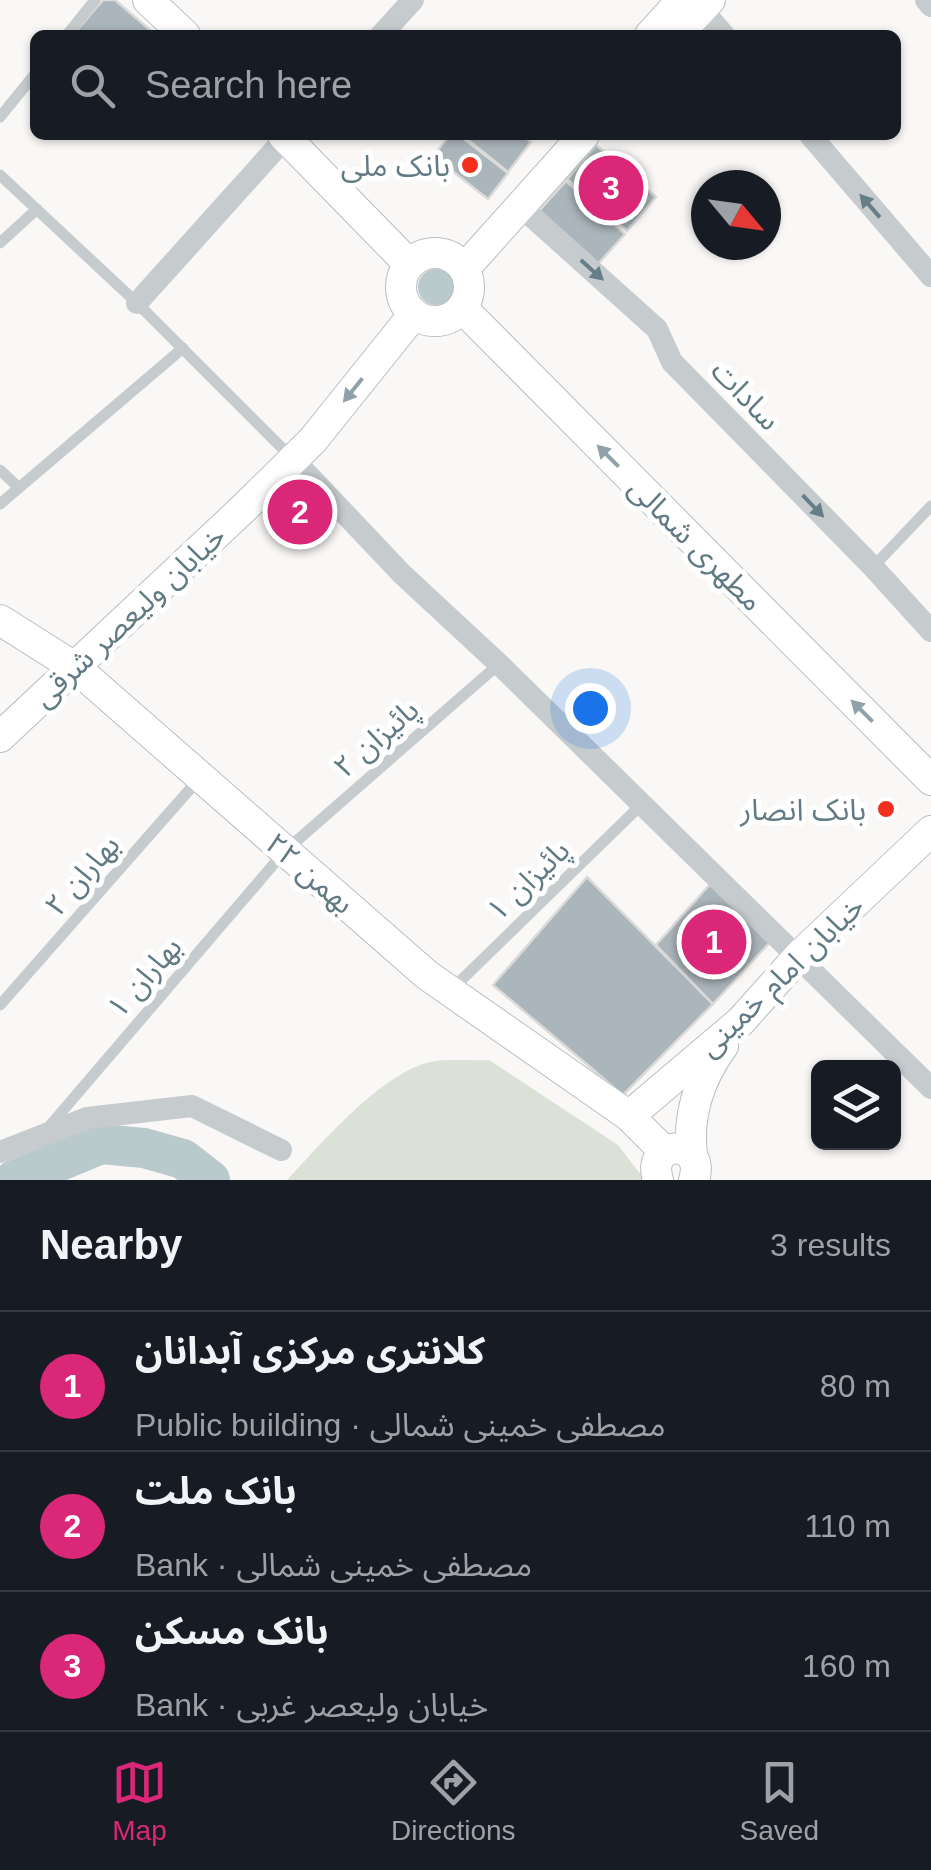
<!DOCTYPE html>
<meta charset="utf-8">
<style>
:root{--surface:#171b24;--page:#20242c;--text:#f1f3f6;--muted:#9ea1a6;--line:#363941;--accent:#db2777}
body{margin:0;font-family:Helvetica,"Noto Sans Arabic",sans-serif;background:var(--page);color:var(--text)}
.controls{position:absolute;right:30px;bottom:30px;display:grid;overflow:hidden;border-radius:15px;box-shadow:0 2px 8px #0004}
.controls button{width:90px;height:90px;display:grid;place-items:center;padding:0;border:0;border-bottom:2px solid var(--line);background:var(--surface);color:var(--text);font:50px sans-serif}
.compass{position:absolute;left:691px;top:170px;width:90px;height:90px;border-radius:50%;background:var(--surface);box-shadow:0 2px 8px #0004;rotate:119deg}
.you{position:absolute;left:590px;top:708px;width:35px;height:35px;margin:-25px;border:8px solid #fff;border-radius:50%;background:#1a73e8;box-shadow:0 0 0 15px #1a73e833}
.badge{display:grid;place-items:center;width:65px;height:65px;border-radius:50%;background:var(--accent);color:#fff;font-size:32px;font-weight:700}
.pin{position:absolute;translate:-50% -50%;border:5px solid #fff;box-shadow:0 2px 10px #0006}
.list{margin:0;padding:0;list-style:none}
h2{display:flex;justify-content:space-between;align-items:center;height:130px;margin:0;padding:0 40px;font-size:42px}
h2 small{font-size:32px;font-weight:400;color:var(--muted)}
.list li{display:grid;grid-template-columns:65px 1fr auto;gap:30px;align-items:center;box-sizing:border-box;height:140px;padding:0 40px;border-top:2px solid var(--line)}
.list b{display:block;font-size:38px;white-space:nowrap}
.list p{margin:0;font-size:32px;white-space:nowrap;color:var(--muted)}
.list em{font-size:32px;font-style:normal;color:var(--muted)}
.icon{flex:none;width:55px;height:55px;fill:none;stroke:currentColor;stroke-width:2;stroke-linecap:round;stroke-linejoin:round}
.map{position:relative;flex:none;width:931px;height:1180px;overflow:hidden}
.search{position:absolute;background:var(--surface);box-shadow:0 2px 8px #0004;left:30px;right:30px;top:30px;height:110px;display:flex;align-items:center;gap:25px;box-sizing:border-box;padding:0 35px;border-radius:15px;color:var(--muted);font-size:38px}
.sheet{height:550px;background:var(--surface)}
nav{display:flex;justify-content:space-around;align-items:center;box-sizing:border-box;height:140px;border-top:2px solid var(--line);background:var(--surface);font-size:28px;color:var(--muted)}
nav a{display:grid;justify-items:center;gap:5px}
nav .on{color:var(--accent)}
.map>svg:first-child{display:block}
.green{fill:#dbe1d7}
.water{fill:#bacacc}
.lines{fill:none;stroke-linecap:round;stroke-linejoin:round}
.river{stroke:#bacacc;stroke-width:40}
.building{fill:#aab6bb;stroke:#dbdad8;stroke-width:2.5}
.secondary-casing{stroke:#b8bfc3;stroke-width:32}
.service{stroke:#c6cbce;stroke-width:11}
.minor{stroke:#c6cbce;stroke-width:22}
.secondary{stroke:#fff;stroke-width:30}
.oneway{fill:#667e88}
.oneway2{fill:#90a2a9}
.poi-dot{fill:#f2301d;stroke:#fff;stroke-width:4}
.labels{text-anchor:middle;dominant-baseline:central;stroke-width:10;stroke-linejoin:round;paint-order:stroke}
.poi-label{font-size:30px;fill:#617a84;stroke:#fff;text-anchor:end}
.street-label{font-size:30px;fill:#617a84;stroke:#fff}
</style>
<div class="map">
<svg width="931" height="1180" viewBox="0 0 931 1180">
<rect width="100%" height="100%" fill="#f9f8f6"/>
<path class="green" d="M489 1060 618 1145 645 1180H287C322 1143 377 1078 426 1063 442 1058 472 1061 489 1060Z"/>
<circle class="water" cx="436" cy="287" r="18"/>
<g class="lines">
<path class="river" d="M14 1180 101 1144 144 1148 183 1159 210 1180"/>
</g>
<g class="building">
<path d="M103 0H115L156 35H73Z"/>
<path d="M450 135H459L508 173 488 199 433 156Z"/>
<path d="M462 135H522L531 142 508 172Z"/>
<path d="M596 145 656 197 627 231 567 179Z"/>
<path d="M566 181 625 234 598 264 539 211Z"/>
<path d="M587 877 713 1004 623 1095 493 985Z"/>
<path d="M712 882 773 939 713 1004 656 945Z"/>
</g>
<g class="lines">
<defs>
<g id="secondary">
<path d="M148 0 185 35"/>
<path d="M650 35 682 0"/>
<path d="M677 35 710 0"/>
<path d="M283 135 409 264"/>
<circle cx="435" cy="287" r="34"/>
<path d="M464 269 584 135"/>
<path d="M462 308 931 780"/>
<path d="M0 620 76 668 427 975 629 1116 665 1152"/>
<path d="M0 737 245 507 313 440 414 314"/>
<path d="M629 1116 741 1021 799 956 931 831"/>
<path d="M692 1156C687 1116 699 1079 723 1046"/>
<path d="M658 1180C645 1138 707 1138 694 1180"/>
</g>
</defs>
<use href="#secondary" class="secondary-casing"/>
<g class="service">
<path d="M67 35 95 0"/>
<path d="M0 117 35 74"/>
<path d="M0 175 137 303 293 459"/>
<path d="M0 243 37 209"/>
<path d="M0 470 18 487"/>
<path d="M0 504 183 348"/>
<path d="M873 567 931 506"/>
<path d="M450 991 641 805"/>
<path d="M0 1005 198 780"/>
<path d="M47 1129 285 851 499 664"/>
</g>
<g class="minor">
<path d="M926 0 931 6"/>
<path d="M702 9 724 35"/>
<path d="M381 35 413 0"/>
<path d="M810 135 931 276"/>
<path d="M519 205 657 329 672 362 873 567 931 631"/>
<path d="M137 303 288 135"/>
<path d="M293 459 402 574 499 664 931 1088"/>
<path d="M0 1152 87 1118 192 1106 281 1150"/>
</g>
<use href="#secondary" class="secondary"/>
</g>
<defs><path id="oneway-solid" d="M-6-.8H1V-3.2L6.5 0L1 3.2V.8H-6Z" transform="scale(2.5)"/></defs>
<g class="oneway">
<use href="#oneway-solid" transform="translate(870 206) rotate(-131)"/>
<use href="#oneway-solid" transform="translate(592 270) rotate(42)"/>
<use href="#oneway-solid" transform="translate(813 506) rotate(46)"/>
</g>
<g class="oneway2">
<use href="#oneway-solid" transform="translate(353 390) rotate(129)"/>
<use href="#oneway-solid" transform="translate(608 456) rotate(-135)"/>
<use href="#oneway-solid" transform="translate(862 711) rotate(-135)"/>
</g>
<g class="poi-dot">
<circle cx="470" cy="165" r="10"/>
<circle cx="886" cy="809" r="10"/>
</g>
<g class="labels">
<g class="poi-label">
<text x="450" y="165">بانک ملی</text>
<text x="866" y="809">بانک انصار</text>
</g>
<g class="street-label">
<text transform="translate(746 395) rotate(46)">سادات</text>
<text transform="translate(696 544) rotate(45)">مطهری شمالی</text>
<text transform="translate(129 616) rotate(-43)">خیابان ولیعصر شرقی</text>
<text transform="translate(376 738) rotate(-41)">پائیزان ۲</text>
<text transform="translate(310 873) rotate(41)">۲۲ بهمن</text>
<text transform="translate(82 875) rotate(-49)">بهاران ۲</text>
<text transform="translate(528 880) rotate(-44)">پائیزان ۱</text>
<text transform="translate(781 976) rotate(-44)">خیابان امام خمینی</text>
<text transform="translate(144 977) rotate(-49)">بهاران ۱</text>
</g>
</g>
</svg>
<div class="controls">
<button><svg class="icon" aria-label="layers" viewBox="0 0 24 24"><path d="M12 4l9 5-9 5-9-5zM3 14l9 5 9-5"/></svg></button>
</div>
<svg class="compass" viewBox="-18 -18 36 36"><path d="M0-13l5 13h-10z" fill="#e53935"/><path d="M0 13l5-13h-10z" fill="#9ea1a6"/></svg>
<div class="you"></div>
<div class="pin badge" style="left:714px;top:942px">1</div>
<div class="pin badge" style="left:300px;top:512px">2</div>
<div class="pin badge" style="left:611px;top:188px">3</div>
<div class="search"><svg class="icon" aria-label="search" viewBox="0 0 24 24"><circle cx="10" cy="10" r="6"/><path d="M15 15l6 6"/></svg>Search here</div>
</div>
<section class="sheet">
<h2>Nearby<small>3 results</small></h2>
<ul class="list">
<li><span class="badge">1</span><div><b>کلانتری مرکزی آبدانان</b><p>Public building · مصطفی خمینی شمالی</p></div><em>80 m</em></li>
<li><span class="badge">2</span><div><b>بانک ملت</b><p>Bank · مصطفی خمینی شمالی</p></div><em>110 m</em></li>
<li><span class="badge">3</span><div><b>بانک مسکن</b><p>Bank · خیابان ولیعصر غربی</p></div><em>160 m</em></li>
</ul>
</section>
<nav>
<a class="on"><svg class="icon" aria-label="map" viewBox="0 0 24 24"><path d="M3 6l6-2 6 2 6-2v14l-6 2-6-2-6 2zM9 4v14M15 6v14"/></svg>Map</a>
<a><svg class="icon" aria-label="directions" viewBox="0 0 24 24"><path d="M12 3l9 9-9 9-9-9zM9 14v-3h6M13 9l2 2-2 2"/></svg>Directions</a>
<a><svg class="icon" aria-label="saved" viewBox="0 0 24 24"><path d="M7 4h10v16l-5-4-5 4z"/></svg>Saved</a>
</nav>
